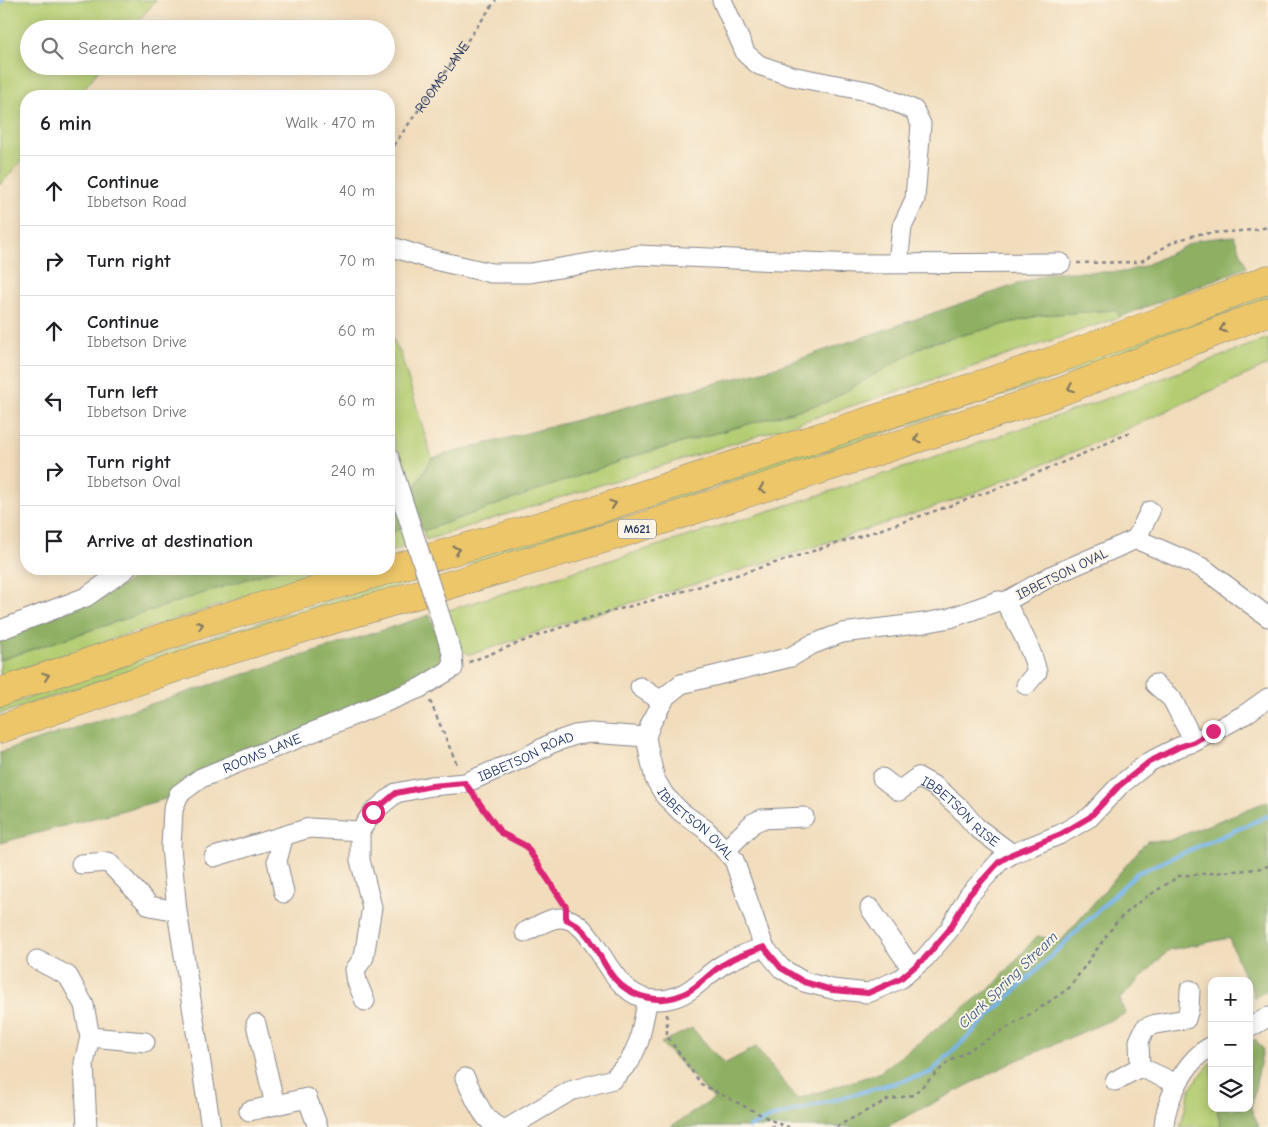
<!DOCTYPE html>
<meta charset="utf-8">
<style>
:root{--surface:#fff;--page:#f2f2f2;--text:#202124;--muted:#757577;--line:#e0e0e0}
body{margin:0;font-family:"Comic Neue",sans-serif;background:var(--page);color:var(--text)}
.controls{position:absolute;right:15px;bottom:15px;display:grid;overflow:hidden;border-radius:10px;box-shadow:0 2px 12px #0003}
.controls button{width:45px;height:45px;display:grid;place-items:center;padding:0;border:0;border-bottom:1px solid var(--line);background:var(--surface);color:var(--text);font:25px sans-serif}
.stop{position:absolute;width:15px;height:15px;margin:-11px;border:4px solid #db2777;border-radius:50%;background:#fff}
.stop.end{background:#db2777;border-color:#fff;box-shadow:0 1px 5px #0008}
.list{margin:0;padding:0;list-style:none}
h2{display:flex;justify-content:space-between;align-items:center;height:65px;margin:0;padding:0 20px;font-size:21px}
h2 small{font-size:16px;font-weight:400;color:var(--muted)}
.list li{display:grid;grid-template-columns:32px 1fr auto;gap:15px;align-items:center;box-sizing:border-box;height:70px;padding:0 20px;border-top:1px solid var(--line)}
.list b{display:block;font-size:19px;white-space:nowrap}
.list p{margin:0;font-size:16px;white-space:nowrap;color:var(--muted)}
.list em{font-size:16px;font-style:normal;color:var(--muted)}
.icon{flex:none;width:28px;height:28px;fill:none;stroke:currentColor;stroke-width:2;stroke-linecap:round;stroke-linejoin:round}
.map{position:relative;flex:none;width:1268px;height:1127px;overflow:hidden}
.search{position:absolute;background:var(--surface);box-shadow:0 2px 12px #0003;left:20px;top:20px;width:375px;height:55px;display:flex;align-items:center;gap:12px;box-sizing:border-box;padding:0 18px;border-radius:28px;color:var(--muted);font-size:19px}
.panel{position:absolute;background:var(--surface);box-shadow:0 2px 12px #0003;left:20px;top:90px;width:375px;height:485px;border-radius:20px}
.map>svg:first-child{display:block}
.green{fill:#b4cd72;stroke:#687e68}
.forest{fill:#8fb064;stroke:#557061}
.lines{fill:none;stroke-linecap:round;stroke-linejoin:round}
.stream{stroke:#78b5ea;stroke-width:4.5}
.minor-casing{stroke:#86868c;stroke-width:21}
.highway-casing{stroke:#86868c;stroke-width:29}
.path{stroke:#86868c;stroke-width:2.5;stroke-dasharray:4 4;stroke-linecap:butt}
.minor{stroke:#fff;stroke-width:19}
.highway{stroke:#ecc669;stroke-width:28}
.minor-bridge-casing{stroke:#86868c;stroke-width:21;stroke-linecap:butt}
.minor-bridge{stroke:#fff;stroke-width:19}
.oneway{stroke:#797363}
.route{stroke:#db2777;stroke-width:6}
.labels{text-anchor:middle;dominant-baseline:central;stroke-width:4;stroke-linejoin:round;paint-order:stroke}
.shield{fill:#fcf5e5;stroke:#5e6a86;stroke-width:1}
.shield-label{font-size:12px;font-weight:bold;fill:#1b2f5e}
.street-label{font-size:14px;fill:#1b2f5e;stroke:#fcf5e5}
.water-label{font-size:15px;font-style:italic;fill:#375788;stroke:#fcf5e5}
</style>
<div class="map">
<svg width="1268" height="1127" viewBox="0 0 1268 1127">
<rect width="100%" height="100%" fill="#fcf5e5"/>
<filter id="ink" filterUnits="userSpaceOnUse"><feTurbulence type="fractalNoise" baseFrequency=".02" numOctaves="2"/><feDisplacementMap in="SourceGraphic" scale="10" xChannelSelector="R" yChannelSelector="G"/><feConvolveMatrix kernelMatrix="1 2 1 2 8 2 1 2 1" color-interpolation-filters="sRGB"/></filter>
<filter id="wash" filterUnits="userSpaceOnUse"><feTurbulence type="fractalNoise" baseFrequency=".0096" numOctaves="4" result="noise"/><feDisplacementMap in="SourceGraphic" scale="20" xChannelSelector="R" yChannelSelector="G"/><feGaussianBlur stdDeviation="1.12" result="paint"/><feColorMatrix in="noise" values="0 0 0 0 0 0 0 0 0 0 0 0 0 0 0 0 0 1.4 0 .05"/><feComposite in="paint" operator="in"/></filter>
<g filter="url(#wash)">
<rect width="100%" height="100%" fill="#f1dcbb"/>
<g class="green">
<path d="M0 0H156L132 29H29V66H102L78 96H26V156L0 185Z"/>
<path d="M1268 292V298L1090 367 606 522 190 651 0 714V707L188 644 604 516Z"/>
<path d="M1116 310 1120 317C890 397 657 466 426 540L423 531 634 456 827 402 927 344 1041 315Z"/>
<path d="M389 332 400 352 432 458 414 487 413 505 389 425Z"/>
<path d="M1268 338V365L1111 436 964 497 774 560 571 621 479 652 469 654 457 648 446 611C722 525 999 444 1268 338Z"/>
<path d="M403 528 407 546 389 552V533Z"/>
<path d="M277 569H333L0 675V660Z"/>
<path d="M1212 1061V1108H1217L1221 1127H1180L1191 1087Z"/>
</g>
<g class="forest">
<path d="M1234 236 1247 267 1120 317 1116 310 1041 315 927 344 827 402 634 456 423 531C408 493 411 493 432 458L770 369 1053 272H1124L1144 266 1198 240Z"/>
<path d="M389 481 403 528 389 533Z"/>
<path d="M148 569H277L0 660V638L102 598Z"/>
<path d="M430 615 443 652 433 673 169 798 0 843V752Z"/>
<path d="M1268 801V990L1254 998 1249 981H1246L1229 938 1169 950 1120 999 1125 1014 1015 1061 886 1127H670L714 1099 661 1043 692 1028 724 1064 756 1047 797 1099 879 1073 995 984 1037 936 1061 941 1147 841H1168Z"/>
<path d="M1255 1039 1263 1049 1251 1108 1259 1127H1221L1217 1108H1249V1042Z"/>
</g>
<g class="lines">
<g class="stream">
<path d="M0 3 2 0"/>
<path d="M749 1127 770 1118 930 1073 1137 873 1268 816"/>
</g>
</g>
</g>
<g filter="url(#ink)">
<g class="lines">
<defs>
<g id="minor">
<path d="M722 0 746 54 759 65 791 76 872 92 914 110 921 124 915 199 902 227 898 263"/>
<path d="M389 246 430 259 491 273H530L638 255 855 264 1061 263"/>
<path d="M389 457 405 508"/>
<path d="M1136 539 1150 511"/>
<path d="M1005 602C1018 625 1031 646 1037 672L1026 685"/>
<path id="s2" d="M1268 617 1203 568 1136 539 1053 575 1005 602 998 601 950 618 924 623 842 633 811 645 791 657 681 684 666 696 651 723 646 737 650 758 655 779 665 796 681 812 705 829 734 860 764 947 781 968 804 982 832 989 868 993 900 979 925 958 949 930 969 895 999 862 1012 854 1061 834 1090 817 1119 786 1149 762 1179 747 1194 742 1244 715 1268 698"/>
<path d="M0 630 86 597 126 569"/>
<path d="M1155 684 1172 699 1194 742"/>
<path d="M640 687 663 702"/>
<path id="s3" d="M882 778 899 791 918 777 936 787 959 807 976 827 1012 854"/>
<path d="M283 838 277 861 284 893"/>
<path d="M726 850 753 823 762 819 804 817"/>
<path d="M214 857 309 828 360 831"/>
<path d="M81 864 108 862 150 906 177 911"/>
<path d="M870 908 912 969"/>
<path d="M525 932C534 928 549 918 560 918 602 918 605 1011 668 999 691 995 703 977 722 965 735 957 750 952 764 947"/>
<path d="M37 960 68 976 84 1005 90 1037 84 1063 87 1127"/>
<path id="s4" d="M365 1001 357 982 355 970 364 957 372 907 360 860V831L373 812 396 793 431 786 465 783 526 757 552 743 575 735 591 733 646 737"/>
<path d="M256 1024 275 1105"/>
<path d="M1249 1028 1268 1017"/>
<path d="M90 1037 145 1042"/>
<path d="M465 1078C473 1093 483 1123 500 1127"/>
<path d="M1115 1081 1140 1067"/>
<path d="M1177 1084 1140 1067 1139 1041 1145 1028 1156 1024 1186 1019 1189 1009 1190 990"/>
<path d="M249 1111 307 1098 318 1127"/>
<path id="s5" d="M211 1127 177 911 171 847 173 810 179 794 201 778 420 688 453 668 452 653"/>
<path d="M510 1127 570 1091 613 1079 630 1061 639 1041 648 999"/>
<path d="M1164 1127C1165 1100 1187 1058 1212 1046"/>
</g>
<g id="highway">
<path d="M0 692 208 622 602 508 1052 361 1188 311 1268 279"/>
<path d="M0 729 204 658 610 537 1044 398 1268 312"/>
</g>
</defs>
<use href="#minor" class="minor-casing"/>
<use href="#highway" class="highway-casing"/>
<g class="path">
<path id="s1" d="M389 152 496 0"/>
<path d="M1077 263 1140 262 1173 242 1198 234 1254 230 1268 227"/>
<path d="M469 662C501 650 533 637 565 626 602 612 643 604 681 592 833 545 987 500 1131 432"/>
<path d="M430 701 458 767"/>
<path d="M474 796 501 833 527 846 562 901"/>
<path d="M667 1014V1036L701 1084 779 1124"/>
<path d="M771 1127 779 1124 789 1127"/>
<path d="M836 1127 887 1100 913 1095 947 1063 1040 1008 1069 988 1117 921 1139 902 1179 876 1257 869 1268 866"/>
</g>
<use href="#minor" class="minor"/>
<use href="#highway" class="highway"/>
<defs>
<path id="minor-bridge" d="M405 508 452 653"/>
</defs>
<use href="#minor-bridge" class="minor-bridge-casing"/>
<use href="#minor-bridge" class="minor-bridge"/>
</g>
<defs><path id="oneway-chevron" d="M-2-3.5L2.5 0L-2 3.5" fill="none" stroke-width="1.6" stroke-linecap="round" stroke-linejoin="round" transform="scale(1.25)"/></defs>
<g class="oneway">
<use href="#oneway-chevron" transform="translate(1223 329) rotate(159)"/>
<use href="#oneway-chevron" transform="translate(1071 388) rotate(159)"/>
<use href="#oneway-chevron" transform="translate(917 439) rotate(162)"/>
<use href="#oneway-chevron" transform="translate(762 489) rotate(162)"/>
<use href="#oneway-chevron" transform="translate(613 504) rotate(-18)"/>
<use href="#oneway-chevron" transform="translate(457 550) rotate(-16)"/>
<use href="#oneway-chevron" transform="translate(200 625) rotate(-19)"/>
<use href="#oneway-chevron" transform="translate(46 676) rotate(-19)"/>
</g>
</g>
<g class="lines" filter="url(#ink)">
<path class="route" d="M373 812 396 793 431 786 465 783 501 833 526 846 566 907V919C591 930 596 953 611 974 628 998 663 1007 689 991 701 984 710 973 722 965 735 957 749 952 764 947L781 968 804 982 832 990 868 993 900 979 925 958 949 930 969 895 999 862 1012 854 1061 834 1090 817 1119 786 1149 762 1179 747 1194 742 1213 731"/>
</g>
<g class="labels">
<rect class="shield" x="618" y="519.5" width="38" height="19" rx="4"/>
<g class="shield-label">
<text x="637" y="529">M621</text>
</g>
<g class="street-label">
<text stroke="none"><textPath href="#s1" startOffset="92">ROOMS LANE</textPath></text>
<text transform="translate(1062 574) rotate(-26)">IBBETSON OVAL</text>
<text stroke="none"><textPath href="#s5" startOffset="430">ROOMS LANE</textPath></text>
<text stroke="none"><textPath href="#s4" startOffset="366">IBBETSON ROAD</textPath></text>
<text stroke="none"><textPath href="#s3" startOffset="100">IBBETSON RISE</textPath></text>
<text stroke="none"><textPath href="#s2" startOffset="806">IBBETSON OVAL</textPath></text>
</g>
<g class="water-label">
<text transform="translate(1008 980) rotate(-44)">Clark Spring Stream</text>
</g>
</g>
</svg>
<div class="controls">
<button>+</button>
<button>−</button>
<button><svg class="icon" aria-label="layers" viewBox="0 0 24 24"><path d="M12 4l9 5-9 5-9-5zM3 14l9 5 9-5"/></svg></button>
</div>
<div class="stop" style="left:373px;top:812px"></div>
<div class="stop end" style="left:1213px;top:731px"></div>
<div class="search"><svg class="icon" aria-label="search" viewBox="0 0 24 24"><circle cx="10" cy="10" r="6"/><path d="M15 15l6 6"/></svg>Search here</div>
<section class="panel">
<h2>6 min<small>Walk · 470 m</small></h2>
<ul class="list">
<li><svg class="icon" aria-label="ahead" viewBox="0 0 24 24"><path d="M12 20V5M6 11l6-6 6 6"/></svg><div><b>Continue</b><p>Ibbetson Road</p></div><em>40 m</em></li>
<li><svg class="icon" aria-label="right" viewBox="0 0 24 24"><path d="M7 20v-9h11M14 6l5 5-5 5"/></svg><div><b>Turn right</b></div><em>70 m</em></li>
<li><svg class="icon" aria-label="ahead" viewBox="0 0 24 24"><path d="M12 20V5M6 11l6-6 6 6"/></svg><div><b>Continue</b><p>Ibbetson Drive</p></div><em>60 m</em></li>
<li><svg class="icon" aria-label="left" viewBox="0 0 24 24"><path d="M17 20v-9H6M10 6l-5 5 5 5"/></svg><div><b>Turn left</b><p>Ibbetson Drive</p></div><em>60 m</em></li>
<li><svg class="icon" aria-label="right" viewBox="0 0 24 24"><path d="M7 20v-9h11M14 6l5 5-5 5"/></svg><div><b>Turn right</b><p>Ibbetson Oval</p></div><em>240 m</em></li>
<li><svg class="icon" aria-label="arrive" viewBox="0 0 24 24"><path d="M6 21V4h12l-3 4 3 4H6"/></svg><div><b>Arrive at destination</b></div></li>
</ul>
</section>
</div>
